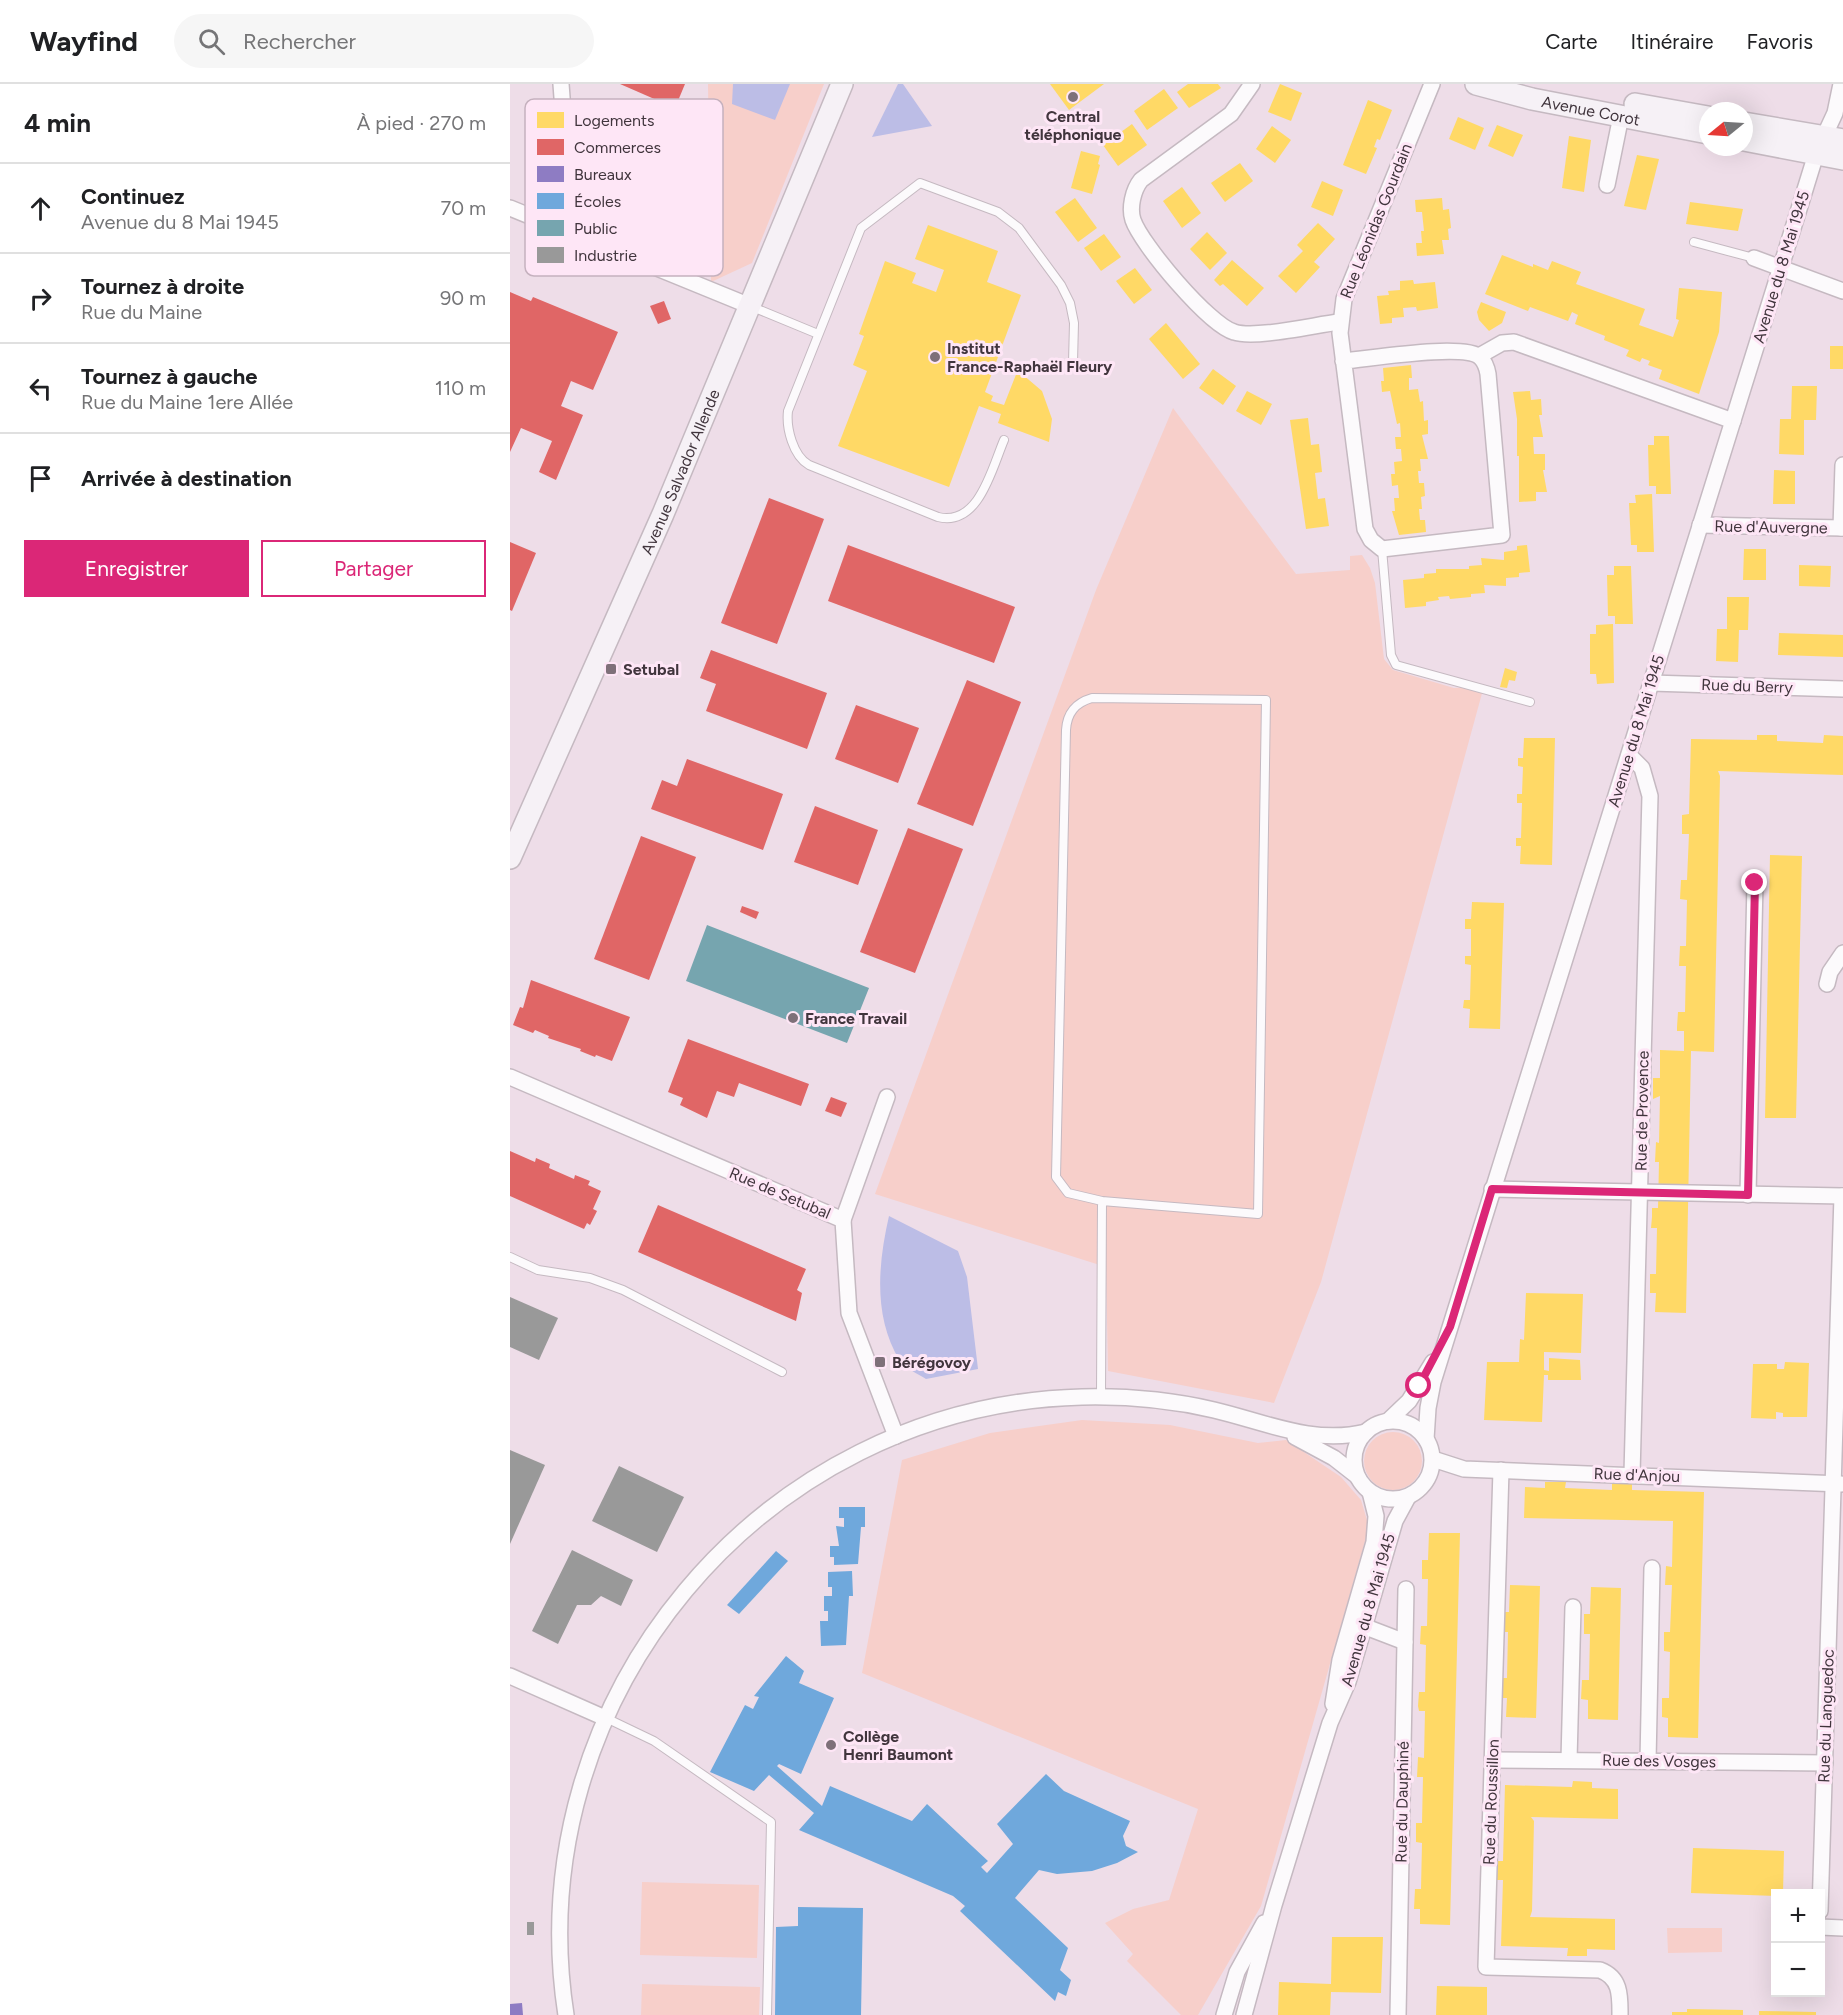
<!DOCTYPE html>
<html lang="fr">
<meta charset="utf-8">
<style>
:root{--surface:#fff;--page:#f6f6f6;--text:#202124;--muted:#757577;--line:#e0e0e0;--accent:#db2777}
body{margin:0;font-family:Figtree,sans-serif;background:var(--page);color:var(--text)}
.controls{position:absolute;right:18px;bottom:18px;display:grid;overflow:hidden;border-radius:0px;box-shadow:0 6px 24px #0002}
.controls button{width:54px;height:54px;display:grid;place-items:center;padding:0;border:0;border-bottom:2px solid var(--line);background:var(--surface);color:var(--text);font:30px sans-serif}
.compass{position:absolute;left:1189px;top:18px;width:54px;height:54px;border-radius:50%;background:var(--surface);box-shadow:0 6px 24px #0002;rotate:252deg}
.stop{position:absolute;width:18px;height:18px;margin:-14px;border:4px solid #db2777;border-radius:50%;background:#fff}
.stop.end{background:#db2777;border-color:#fff;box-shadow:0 2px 6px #0008}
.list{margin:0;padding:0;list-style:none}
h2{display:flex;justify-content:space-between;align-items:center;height:78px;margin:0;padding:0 24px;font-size:26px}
h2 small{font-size:20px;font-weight:400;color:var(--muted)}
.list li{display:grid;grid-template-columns:39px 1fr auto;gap:18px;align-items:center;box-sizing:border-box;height:90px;padding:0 24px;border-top:2px solid var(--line)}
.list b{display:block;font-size:22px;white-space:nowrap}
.list p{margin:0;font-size:20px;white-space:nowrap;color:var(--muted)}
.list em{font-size:20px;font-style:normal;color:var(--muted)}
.actions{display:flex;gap:12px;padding:18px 24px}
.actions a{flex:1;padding:14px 0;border:2px solid var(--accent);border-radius:0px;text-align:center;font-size:21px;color:var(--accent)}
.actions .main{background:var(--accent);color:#fff}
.icon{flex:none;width:33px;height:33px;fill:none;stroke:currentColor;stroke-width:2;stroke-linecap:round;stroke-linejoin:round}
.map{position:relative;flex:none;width:1333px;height:1931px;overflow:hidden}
header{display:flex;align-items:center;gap:36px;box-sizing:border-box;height:84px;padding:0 30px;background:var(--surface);border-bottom:2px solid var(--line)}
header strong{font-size:28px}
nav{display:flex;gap:33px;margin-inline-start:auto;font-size:21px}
.search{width:420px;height:54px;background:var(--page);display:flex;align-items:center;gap:15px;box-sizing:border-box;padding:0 21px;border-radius:33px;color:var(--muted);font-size:22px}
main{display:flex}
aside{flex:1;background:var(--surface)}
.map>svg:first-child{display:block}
.green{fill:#f7cfca}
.water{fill:#bcbde6}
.homes{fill:#ffd966}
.shops{fill:#e06666}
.offices{fill:#8e7cc3}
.schools{fill:#6fa8dc}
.public{fill:#76a5af}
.industry{fill:#999}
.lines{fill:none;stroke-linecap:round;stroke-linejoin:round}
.lane-casing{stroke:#c5b9c1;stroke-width:10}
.street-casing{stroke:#c5b9c1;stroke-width:18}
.secondary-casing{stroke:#c5b9c1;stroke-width:24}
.lane{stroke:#fcfafc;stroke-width:8}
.street{stroke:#fcfafc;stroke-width:15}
.secondary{stroke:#f6f1f6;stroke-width:21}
.route{stroke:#db2777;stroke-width:8}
.poi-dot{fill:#7e7079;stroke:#fee6f6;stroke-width:2}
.labels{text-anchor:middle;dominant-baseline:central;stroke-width:6;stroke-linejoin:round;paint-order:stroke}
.street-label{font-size:16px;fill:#41353d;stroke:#fee6f6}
.poi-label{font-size:16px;font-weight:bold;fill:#41353d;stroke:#fee6f6;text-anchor:start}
.key{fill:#fee6f6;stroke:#c5b1be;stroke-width:1.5}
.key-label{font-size:16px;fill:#41353d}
</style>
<header>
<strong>Wayfind</strong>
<div class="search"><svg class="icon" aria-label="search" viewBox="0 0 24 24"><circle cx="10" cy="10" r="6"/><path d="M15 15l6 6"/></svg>Rechercher</div>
<nav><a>Carte</a><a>Itinéraire</a><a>Favoris</a></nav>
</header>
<main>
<aside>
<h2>4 min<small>À pied · 270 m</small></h2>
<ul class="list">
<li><svg class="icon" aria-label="ahead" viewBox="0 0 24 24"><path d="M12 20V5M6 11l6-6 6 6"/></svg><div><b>Continuez</b><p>Avenue du 8 Mai 1945</p></div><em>70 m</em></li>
<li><svg class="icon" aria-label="right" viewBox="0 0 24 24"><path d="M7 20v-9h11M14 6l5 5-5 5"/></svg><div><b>Tournez à droite</b><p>Rue du Maine</p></div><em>90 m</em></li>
<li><svg class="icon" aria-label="left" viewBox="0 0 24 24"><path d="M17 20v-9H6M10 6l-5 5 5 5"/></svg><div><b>Tournez à gauche</b><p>Rue du Maine 1ere Allée</p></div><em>110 m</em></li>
<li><svg class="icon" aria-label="arrive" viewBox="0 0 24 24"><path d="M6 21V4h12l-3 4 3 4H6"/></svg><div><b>Arrivée à destination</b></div></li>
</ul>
<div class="actions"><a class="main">Enregistrer</a><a>Partager</a></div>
</aside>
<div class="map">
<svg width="1333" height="1931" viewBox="0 0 1333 1931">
<rect width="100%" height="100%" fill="#eedde8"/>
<g class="green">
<path d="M198 0H314L242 179 201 198Z"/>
<path d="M663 324 786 490 840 486V472L852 471 860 484 865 499 874 575 883 586 944 604 974 602 811 1198 764 1319 598 1287 596 1183 365 1110 586 506Z"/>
<path d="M572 1336 660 1341 748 1359 776 1356 831 1393 851 1416 859 1443 751 1822 688 1931H671L617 1877 623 1870 595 1839 623 1825 659 1816 688 1725 352 1589 392 1376 480 1349Z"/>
<circle cx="883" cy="1377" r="29"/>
<path d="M132 1798 249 1801 247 1874 130 1871Z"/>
<path d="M1157 1844H1212V1868L1158 1869Z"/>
<path d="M132 1900 250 1903 249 1931H131Z"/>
</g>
<g class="water">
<path d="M223 0H280L265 36 222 20Z"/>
<path d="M388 0H393L422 42 362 53Z"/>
<path d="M379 1132 448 1167 457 1193 468 1285 416 1295C408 1290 395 1284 390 1277 363 1233 368 1180 379 1132Z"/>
</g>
<g class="homes">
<path d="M540 0H594L559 26Z"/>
<path d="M678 0H708L711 4 679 24 667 8Z"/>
<path d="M770 0 792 9 781 37 758 28Z"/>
<path d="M654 5 668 24 637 46 624 27Z"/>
<path d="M858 16 882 26 870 56 867 55 864 63 867 64 856 90 833 81Z"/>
<path d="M948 33 974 44 965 66 939 55Z"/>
<path d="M622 40 637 61 608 82 593 61Z"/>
<path d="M987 41 1013 51 1003 73 978 62Z"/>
<path d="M762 42 781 56 765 79 746 65Z"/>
<path d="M1059 52 1081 56 1074 108 1052 104Z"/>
<path d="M571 67 590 72 588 80 590 81 582 110 561 104Z"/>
<path d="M1127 71 1149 75 1136 126 1114 122Z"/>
<path d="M730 79 743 97 715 118 701 99Z"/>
<path d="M812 97 833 106 823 132 801 123Z"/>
<path d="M672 103 691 129 672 144 653 117Z"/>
<path d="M565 114 587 144 568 158 545 128Z"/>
<path d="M932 114 933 126 939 125 941 144 938 145 939 156H932L934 170 907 172 906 159H912L911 147H914L912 128H906L905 116Z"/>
<path d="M1180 118 1233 125 1228 147 1176 140Z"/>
<path d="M808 139 825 155 804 178 810 183 786 209 768 192 793 167 787 161Z"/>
<path d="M418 141 488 167 477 198 511 211 475 308 483 312 481 317 494 321 507 288 512 290 532 307 542 335 539 358 488 339 491 330 469 322 439 403 328 362 357 287 343 281 354 252 349 250 375 177 406 189 402 199 426 208 434 186 405 175Z"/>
<path d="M697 148 717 169 700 186 680 165Z"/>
<path d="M594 150 611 173 591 187 574 164Z"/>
<path d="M992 171 1023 183V180L1038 186 1042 177 1071 188 1066 200 1135 225 1129 241 1163 253 1169 236 1166 235 1169 204 1212 208 1209 248 1189 310 1149 295 1152 286 1138 281 1140 277 1132 274 1130 278 1116 272 1119 266 1094 256 1095 252 1065 240 1068 231 1062 228 1058 237 1020 223 1018 227 975 210Z"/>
<path d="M722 176 754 204 737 222 713 200 710 202 704 196Z"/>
<path d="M625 184 642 206 624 220 606 197Z"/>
<path d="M903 196 904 200 925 198 928 224 907 227 906 223 893 224 894 233 882 234V239L870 240 867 212 879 211 878 207 890 206V197Z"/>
<path d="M971 218 996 228 992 239 979 247 969 236 967 228Z"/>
<path d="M656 239 690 280 673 295 639 255Z"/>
<rect x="1320" y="262" width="13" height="23"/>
<path d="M901 281 902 294H899V306L908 305 910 318 913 317 914 337 918 336V350L912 351 918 375H910L911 387H908L909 399H914L915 412 911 413 912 425H909L910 436H915L916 448 889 451 882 427H885L884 414H889L888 401 882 402 881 390H885L884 378 892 377 891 365H886L885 353H891L890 339 887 340 880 307 872 308 871 297H874L873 284Z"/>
<path d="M703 285 726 302 713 321 689 304Z"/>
<path d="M1282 302H1307L1306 336H1294V371L1269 370 1270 335H1281Z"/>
<path d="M737 307 762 320 751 341 726 327Z"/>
<path d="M1020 307 1021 316 1031 315 1032 331H1029L1033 353H1023L1024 370H1035V386H1033L1037 408H1026V417L1009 418V372H1007V335L1003 308Z"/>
<path d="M798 334 801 361 809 360 812 388 805 389 808 415 815 414 819 442 796 445 780 336Z"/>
<path d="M1144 352H1159L1161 410H1146V402H1139L1138 361H1144Z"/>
<path d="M1264 386 1285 387V420H1263Z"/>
<path d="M1142 410 1144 468H1127V461H1121L1119 419H1126L1125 411Z"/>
<path d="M1017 461 1020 488 1009 489V493L996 494V502L974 501 975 509 961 510V513L940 515 939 512 928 513 929 516 916 518V522L895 524 893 496 914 494V490L926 489V485H959V482L972 481 971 474 994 476V468L1007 466V462Z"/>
<path d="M1234 465H1256V496H1233Z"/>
<path d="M1289 481 1321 482 1320 503 1289 502Z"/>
<path d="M1104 482H1121L1123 540H1105V532H1098L1097 491H1104Z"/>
<path d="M1217 513H1239L1238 546H1229L1228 578 1206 577 1207 545H1217Z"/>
<path d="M1103 540 1104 599 1087 600 1086 590H1080V550H1086V541Z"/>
<path d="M1269 549 1333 551V573L1268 571Z"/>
<path d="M995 584 1007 588 1005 597 999 596 997 604 990 603Z"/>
<path d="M1247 651H1267V657L1313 659 1314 651 1333 652V691L1208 687 1210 692 1204 968 1181 967 1176 1229 1145 1228 1146 1209H1140V1190H1146L1147 1144H1141L1142 1133V1124H1148L1149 1078H1145L1146 1058 1149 1059 1150 1012 1143 1015V994H1150V966L1174 967V947H1167V943L1168 928H1175L1176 882H1169L1170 862H1176L1177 816 1170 815 1171 796H1177L1179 750H1172V731L1179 730 1181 655 1247 656Z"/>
<path d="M1014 654H1045L1042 781 1010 780 1011 762H1006V754H1011L1012 719H1007V710H1012L1013 683 1008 682V674H1013Z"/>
<path d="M1260 771 1292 772 1286 1034H1255Z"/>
<path d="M962 818 994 819 990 945 959 944 960 925 953 924 954 916H960L961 881 955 880V872H961V845H955V835H961Z"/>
<path d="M1016 1209 1073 1210 1071 1269 1034 1268V1286L1039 1287V1274L1070 1276 1071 1296H1038V1291H1034L1032 1338 974 1336 977 1278H1009L1010 1255 1014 1256Z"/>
<path d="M1275 1278 1299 1279 1297 1333H1273V1329L1266 1328V1335L1241 1334 1243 1280H1267V1285H1274Z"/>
<path d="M1035 1398H1056L1055 1404 1102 1406V1399H1122V1406L1194 1408 1188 1654 1158 1653V1634L1152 1633V1614H1159L1160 1568 1154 1567V1548H1160L1162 1501H1155L1156 1482 1162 1483 1163 1437 1014 1434 1015 1403 1035 1404Z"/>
<path d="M919 1449H950L940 1841 910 1840V1825H904L905 1805H911L912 1759 906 1758V1739H912L913 1693H907L908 1673 914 1674 915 1627H909L908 1622 909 1608H915L916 1561 910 1560 911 1542H917L918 1495H912V1476H918Z"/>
<path d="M1000 1501 1030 1502 1026 1634 996 1633 997 1614H990V1594H997L998 1548H992L993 1528H999Z"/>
<path d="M1081 1503 1111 1504 1108 1636 1078 1635V1616L1071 1615 1072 1596H1079L1080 1550H1074V1530H1080Z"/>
<path d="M1063 1697 1082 1698V1704L1108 1705V1735L1021 1733 1024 1737 1022 1827 1020 1833 1105 1835V1866L1077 1865V1872H1057L1058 1864 991 1862 993 1796H986L987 1777H993L995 1701 1062 1703Z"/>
<path d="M1183 1764 1274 1767 1273 1809H1266V1812L1181 1809Z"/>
<path d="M822 1853H873L871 1909 821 1908 820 1931H768L769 1898 821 1900Z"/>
<path d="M927 1902 977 1903V1931H926Z"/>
<path d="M1177 1925 1233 1926V1931H1162V1928H1177Z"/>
<path d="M1249 1927 1306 1928V1931H1249Z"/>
</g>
<g class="shops">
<path d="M110 0H175L165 24Z"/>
<path d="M0 208 21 217 23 213 108 248 83 306 61 297 51 322 73 331 46 396 29 388 42 357 11 344 0 368Z"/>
<path d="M154 217 161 235 148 240 140 222Z"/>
<path d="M259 414 314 435 267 560 211 539Z"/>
<path d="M0 458 26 469 2 527 0 526Z"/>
<path d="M338 461 505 523 484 579 318 517Z"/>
<path d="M201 566 317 609 297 665 196 627 206 600 190 594Z"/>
<path d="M457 596 511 618 463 742 407 720Z"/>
<path d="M346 621 409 644 388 699 325 675Z"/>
<path d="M177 675 273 710 253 766 141 725 152 696 167 702Z"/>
<path d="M305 722 368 746 348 801 284 778Z"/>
<path d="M398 744 453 765 405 889 350 868Z"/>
<path d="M131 752 186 773 139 896 84 875Z"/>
<path d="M232 822 249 828 246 835 230 828Z"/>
<path d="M21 896 120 933 102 977 86 971 85 973 70 967 71 965 38 954 39 952 25 946 23 949 3 941 10 923 13 924Z"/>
<path d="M178 955 299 1000 291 1022 229 999 224 1013 207 1007 197 1034 170 1021 173 1014 158 1008Z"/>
<path d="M321 1013 337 1019 331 1033 315 1027Z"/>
<path d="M0 1067 25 1078 26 1074 40 1080 39 1084 64 1095 65 1091 80 1097 78 1101 91 1107 83 1125 87 1127 80 1141 77 1139 74 1145 0 1112Z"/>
<path d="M148 1121 296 1185 287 1206 292 1209 286 1237 128 1168Z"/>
</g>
<path class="offices" d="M12 1919 13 1931H0V1920Z"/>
<g class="schools">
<path d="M329 1423H355V1443H351L348 1480 324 1481V1473H320V1462H329L326 1442 334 1443V1434H329Z"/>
<path d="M266 1467 278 1477 229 1530 217 1521Z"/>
<path d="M342 1487 343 1512H339L336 1561 311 1562 310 1537H318V1527H314V1512H322V1503H318V1488Z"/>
<path d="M276 1572 294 1587 289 1599 324 1614 291 1690 269 1680 267 1682 312 1722 320 1702 402 1737 417 1720 478 1777 471 1783 477 1789 503 1760 487 1740 536 1690 554 1707 620 1737 613 1752 616 1762 628 1768 607 1779 582 1787 547 1790 529 1786 505 1814 558 1864 550 1886 561 1896 556 1912 548 1908 545 1917 450 1827 455 1822 443 1812 289 1746 304 1729 259 1691 244 1707 200 1688 235 1621 243 1625 249 1613 244 1612Z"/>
<path d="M288 1823 353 1824 351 1931H265L266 1843 288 1842Z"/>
</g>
<path class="public" d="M197 841 359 904 337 959 176 897Z"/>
<g class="industry">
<path d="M0 1213 48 1234 29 1276 0 1263Z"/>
<path d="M0 1366 35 1381 0 1460Z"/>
<path d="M109 1382 174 1413 147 1468 82 1437Z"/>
<path d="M62 1466 123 1496 111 1522 91 1512 81 1521H67L48 1560 22 1547Z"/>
<rect x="17" y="1838" width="7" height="13"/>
</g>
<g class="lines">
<defs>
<g id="lane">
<path d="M1184 158 1244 174"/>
<path d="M240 222 308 250"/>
<path d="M494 356C482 384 469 443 428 433L299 381C283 372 276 344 278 327L351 144 410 99 488 128 509 144 551 201 560 219 564 239 563 278"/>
<path d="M872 465 881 571 886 581 1020 618"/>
<path d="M0 1173 28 1186 80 1194 113 1206 272 1288"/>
<path d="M591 1313 592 1117 748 1130 756 616 582 614C565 619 557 629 556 646L546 1093 558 1109 592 1117"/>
<path d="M96 1634 144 1657 261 1738 257 1931"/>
</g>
<g id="street">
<path d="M51 0 60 120 53 146"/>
<path d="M742 0 721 30 631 96C623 106 619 124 623 136 631 160 699 241 724 248 745 255 804 241 829 238"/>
<path d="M1097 101 1111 32"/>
<path d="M0 124 240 222"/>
<path d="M1244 174 1333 207"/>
<path d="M969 272 992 259 1004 258 1223 337"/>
<path d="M833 277C859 275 953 259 970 273 975 278 977 284 978 290L992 451 872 465 861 456 855 445 830 249 834 215 922 0"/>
<path d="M1190 441 1333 444"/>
<path d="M1331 444 1333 381"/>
<path d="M1141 599 1333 605"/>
<path d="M1119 671 1132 684 1140 712 1122 1390"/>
<path d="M1317 900 1320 888 1333 869"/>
<path d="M0 993 333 1136 339 1229 386 1352"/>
<path d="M982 1105 1333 1112"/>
<path d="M1238 1111 1245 799"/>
<path d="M333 1136 377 1013"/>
<circle cx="883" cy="1376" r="39"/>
<path d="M878 1337 899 1317 923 1278"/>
<path d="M785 1353 824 1374 847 1392"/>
<path d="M916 1355 918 1324 923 1298 1289 125 1306 70 1325 29 1331 0"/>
<path d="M923 1375 954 1385 1331 1400"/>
<path d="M991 1386 976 1883 1090 1886C1111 1894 1110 1912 1110 1931"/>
<path d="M848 1540 895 1558"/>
<path d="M0 1592 95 1634"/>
<path d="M823 1620 830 1576 864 1458 866 1432 860 1408"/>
<path d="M983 1676 1315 1679"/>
<path d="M1059 1676 1063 1523"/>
<path d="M1138 1677 1142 1484"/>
<path d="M1310 1827 1332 1112"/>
<path d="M1310 1843 1333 1844"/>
<path d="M56 1931C7 1615 252 1321 572 1313 616 1312 661 1316 704 1326 755 1338 803 1361 856 1348"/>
<path d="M714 1931 727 1888 754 1839"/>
<path d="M734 1931 764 1821 820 1639 838 1598 885 1437 898 1413"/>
<path d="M888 1931 896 1505"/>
</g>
<g id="secondary">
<path id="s1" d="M966 0 1022 15 1198 49"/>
<path d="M1125 20 1198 33"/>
<path d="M1234 39 1333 56"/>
<path d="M1234 56 1333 75"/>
<path id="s2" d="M0 774 153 430 332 0"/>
</g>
</defs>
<use href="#lane" class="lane-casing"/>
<use href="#street" class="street-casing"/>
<use href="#secondary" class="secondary-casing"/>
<use href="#lane" class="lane"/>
<use href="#street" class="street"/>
<use href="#secondary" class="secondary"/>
</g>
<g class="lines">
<path class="route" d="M909 1302 940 1243 982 1105 1238 1111 1245 799"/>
</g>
<g class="poi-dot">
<circle cx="563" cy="13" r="6"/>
<circle cx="425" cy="273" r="6"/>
<rect x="95" y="579" width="12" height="12" rx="3"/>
<circle cx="283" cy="934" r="6"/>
<rect x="364" y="1272" width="12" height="12" rx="3"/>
<circle cx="321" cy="1661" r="6"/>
</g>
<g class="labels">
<g class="street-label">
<text stroke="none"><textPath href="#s1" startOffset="118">Avenue Corot</textPath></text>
<text transform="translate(866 137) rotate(-68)">Rue Léonidas Gourdain</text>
<text transform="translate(1271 183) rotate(-73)">Avenue du 8 Mai 1945</text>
<text stroke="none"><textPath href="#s2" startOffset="422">Avenue Salvador Allende</textPath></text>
<text transform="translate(1261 443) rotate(1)">Rue d'Auvergne</text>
<text transform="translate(1237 602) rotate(2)">Rue du Berry</text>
<text transform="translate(1126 647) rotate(-73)">Avenue du 8 Mai 1945</text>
<text transform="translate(1132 1027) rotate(-89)">Rue de Provence</text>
<text transform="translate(270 1109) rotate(23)">Rue de Setubal</text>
<text transform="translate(1127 1391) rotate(2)">Rue d'Anjou</text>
<text transform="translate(858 1526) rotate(-74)">Avenue du 8 Mai 1945</text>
<text transform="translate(1316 1632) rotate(-88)">Rue du Languedoc</text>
<text transform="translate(1149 1677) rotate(1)">Rue des Vosges</text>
<text transform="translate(892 1718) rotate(-89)">Rue du Dauphiné</text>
<text transform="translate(981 1718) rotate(-88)">Rue du Roussillon</text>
</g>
<g class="poi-label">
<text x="563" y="32" text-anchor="middle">Central<tspan x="563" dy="18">téléphonique</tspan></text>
<text x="437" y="264">Institut<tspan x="437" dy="18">France-Raphaël Fleury</tspan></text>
<text x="113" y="585">Setubal</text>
<text x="295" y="934">France Travail</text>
<text x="382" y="1278">Bérégovoy</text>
<text x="333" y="1652">Collège<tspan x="333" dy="18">Henri Baumont</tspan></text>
</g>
</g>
<rect x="15" y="15" width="198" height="177" rx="9" class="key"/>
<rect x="27" y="28" width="27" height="16" fill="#ffd966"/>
<rect x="27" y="55" width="27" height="16" fill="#e06666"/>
<rect x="27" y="82" width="27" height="16" fill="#8e7cc3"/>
<rect x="27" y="109" width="27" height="16" fill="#6fa8dc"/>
<rect x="27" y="136" width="27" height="16" fill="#76a5af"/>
<rect x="27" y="163" width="27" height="16" fill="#999"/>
<g class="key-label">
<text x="64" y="42">Logements</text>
<text x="64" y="69">Commerces</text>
<text x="64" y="96">Bureaux</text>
<text x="64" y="123">Écoles</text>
<text x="64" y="150">Public</text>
<text x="64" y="177">Industrie</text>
</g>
</svg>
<div class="controls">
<button>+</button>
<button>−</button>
</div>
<svg class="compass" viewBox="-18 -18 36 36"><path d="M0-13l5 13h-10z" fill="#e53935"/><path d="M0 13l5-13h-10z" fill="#757577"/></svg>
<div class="stop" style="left:909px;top:1302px"></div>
<div class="stop end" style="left:1245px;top:799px"></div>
</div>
</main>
